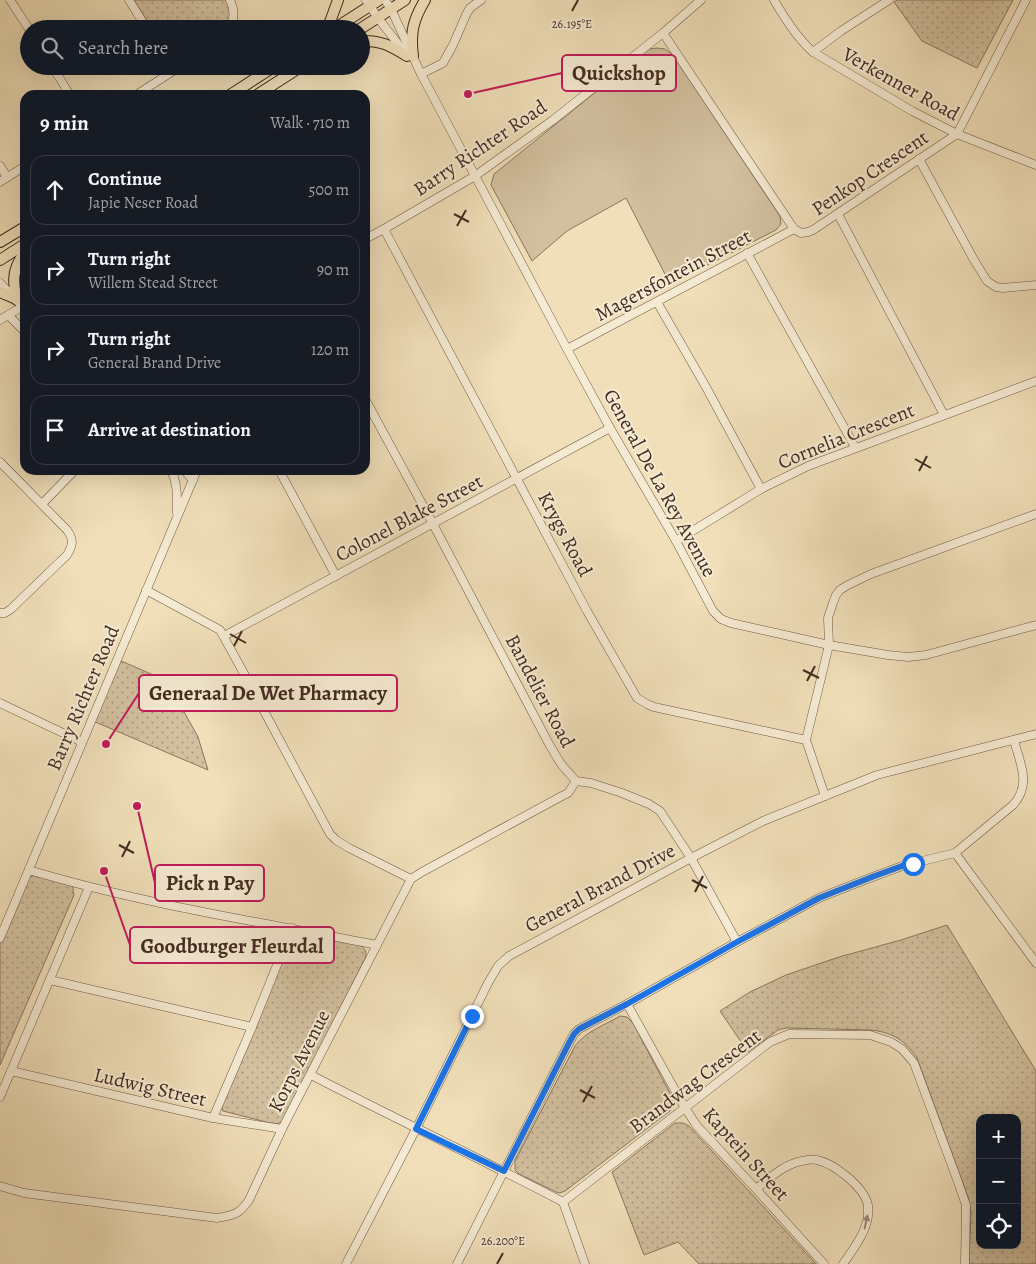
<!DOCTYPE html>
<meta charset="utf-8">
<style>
:root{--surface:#171b24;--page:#20242c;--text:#f1f3f6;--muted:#9ea1a6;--line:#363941}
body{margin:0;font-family:Alegreya,serif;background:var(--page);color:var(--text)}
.controls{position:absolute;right:15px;bottom:15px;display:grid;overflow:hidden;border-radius:10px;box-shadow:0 5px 20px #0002}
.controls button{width:45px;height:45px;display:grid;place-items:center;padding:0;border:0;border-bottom:1px solid var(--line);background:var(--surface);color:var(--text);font:25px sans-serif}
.stop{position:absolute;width:15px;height:15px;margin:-11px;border:4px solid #1a73e8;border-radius:50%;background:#fff}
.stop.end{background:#1a73e8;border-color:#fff;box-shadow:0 1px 5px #0008}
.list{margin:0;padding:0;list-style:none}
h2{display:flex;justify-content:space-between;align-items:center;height:65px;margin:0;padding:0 20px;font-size:21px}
h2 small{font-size:16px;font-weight:400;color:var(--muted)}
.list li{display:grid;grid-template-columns:32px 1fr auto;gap:15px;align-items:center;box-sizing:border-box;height:70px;margin:0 10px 10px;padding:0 10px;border:1px solid var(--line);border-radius:15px}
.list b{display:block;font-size:19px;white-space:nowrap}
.list p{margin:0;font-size:16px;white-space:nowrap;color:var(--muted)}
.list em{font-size:16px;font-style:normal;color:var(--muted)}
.icon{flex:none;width:28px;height:28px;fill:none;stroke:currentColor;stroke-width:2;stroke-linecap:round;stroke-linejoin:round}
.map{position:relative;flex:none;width:1036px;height:1264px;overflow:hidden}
.search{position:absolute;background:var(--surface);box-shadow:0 5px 20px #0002;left:20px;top:20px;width:350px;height:55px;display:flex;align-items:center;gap:12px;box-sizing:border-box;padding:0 18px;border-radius:28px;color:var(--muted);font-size:19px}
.panel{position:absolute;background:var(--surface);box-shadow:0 5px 20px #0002;left:20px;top:90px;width:350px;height:385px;border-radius:15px}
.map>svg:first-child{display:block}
.grass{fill:url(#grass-dots);stroke:#8a7660;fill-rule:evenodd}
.garden{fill:#d2c09f;stroke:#8a7660}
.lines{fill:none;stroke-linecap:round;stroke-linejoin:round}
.minor-casing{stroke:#6e5846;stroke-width:9}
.major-casing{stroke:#422b20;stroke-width:12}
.minor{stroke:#f5ead2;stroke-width:8}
.major{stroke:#f0dfb9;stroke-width:10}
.oneway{fill:#9c8a79}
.route{stroke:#1a73e8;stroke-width:6}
.ticks{fill:none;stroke:#422b20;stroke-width:2}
.labels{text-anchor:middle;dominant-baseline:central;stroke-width:4;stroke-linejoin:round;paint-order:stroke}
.street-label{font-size:20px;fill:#422b20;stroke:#f5ead2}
.ticks-label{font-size:12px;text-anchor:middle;fill:#422b20;stroke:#f5ead2;stroke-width:4;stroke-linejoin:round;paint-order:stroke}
.leader{fill:none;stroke:#c2185b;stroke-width:2}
.callout-dot{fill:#c2185b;stroke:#f5ead2;stroke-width:2}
.callout{fill:#f5ead2;stroke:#c2185b;stroke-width:2}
.callout-label{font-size:21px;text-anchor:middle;font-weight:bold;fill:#422b20}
</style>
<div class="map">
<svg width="1036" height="1264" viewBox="0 0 1036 1264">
<defs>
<pattern id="grass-dots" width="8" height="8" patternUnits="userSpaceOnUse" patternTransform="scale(1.25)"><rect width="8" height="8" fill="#d2c09f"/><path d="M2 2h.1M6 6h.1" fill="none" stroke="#ac9c81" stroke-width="1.8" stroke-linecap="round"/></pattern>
</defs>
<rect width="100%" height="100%" fill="#f0dfb9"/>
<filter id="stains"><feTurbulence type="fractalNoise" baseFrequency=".004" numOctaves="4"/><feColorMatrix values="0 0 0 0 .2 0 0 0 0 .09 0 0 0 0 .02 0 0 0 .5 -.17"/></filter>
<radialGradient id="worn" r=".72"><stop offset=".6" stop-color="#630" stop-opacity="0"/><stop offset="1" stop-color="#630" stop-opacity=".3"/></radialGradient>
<g class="grass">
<path d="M134 0H228C232 11 231 18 226 29H152Z"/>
<path d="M897 0H1013L977 68 922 41 894 2Z"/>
<path d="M119 660 167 681 198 737 208 770 93 721Z"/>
<path d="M36 875 72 884 74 895 0 1065V939L26 880 30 877Z"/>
<path d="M947 925 1036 1071V1264H969L971 1213 968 1197 917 1058C905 1040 892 1032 870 1030L786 1028 778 1030 748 1052 720 1011 750 992 786 975 839 957 901 940ZM980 1118H1017V1245H980Z"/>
<path d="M298 933 360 945C366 949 367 952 365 959L283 1121 279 1123 274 1124 223 1111 221 1104 292 935Z"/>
<path d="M620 1016 627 1017 633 1023 673 1099 672 1105 670 1111 565 1191 560 1193 556 1192 519 1174 515 1170V1161L575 1046C586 1031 605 1025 620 1016Z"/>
<path d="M675 1123H683L689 1126 816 1264H699L678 1242 644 1255 612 1172Z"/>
</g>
<path class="garden" d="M657 48 665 49 673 55 780 216 781 224 776 230 670 284 626 198 567 231 532 261 491 185 494 174 649 49Z"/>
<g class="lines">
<defs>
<g id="minor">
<path d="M10 0 29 29"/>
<path d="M129 0 147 29"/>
<path d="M366 0 378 18 405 53"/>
<path d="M385 0 391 9 421 74 567 349 610 428 676 541 713 611 721 619 731 623 829 645 888 655 908 657 926 655 1036 625"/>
<path d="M774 0C785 19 797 38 813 52L912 111 957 134 1036 165"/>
<path d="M229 29C235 19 235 10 230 0"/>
<path d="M663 33 794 229 801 233 808 232 813 230 957 134 1026 0"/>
<path d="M813 52 841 31 889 0"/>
<path d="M52 66 70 95"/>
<path d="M421 74 443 63 453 45 466 15 470 8 481 0"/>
<path d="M136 95 181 66"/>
<path d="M919 159 974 260 987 281 996 287 1003 288 1036 285"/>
<path d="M0 166 7 177"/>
<path d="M0 182 25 166"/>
<path d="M838 214 944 415"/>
<path d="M384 229 587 611 637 698 647 704 654 707 806 740"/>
<path d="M365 239 384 229 475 176 553 120 663 33 701 0"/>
<path d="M747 253 855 447"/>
<path d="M0 283 25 309"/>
<path d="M657 302 706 387 761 489"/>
<path d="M8 315 25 332"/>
<path d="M0 320 25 305"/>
<path d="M567 349 794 229"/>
<path d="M365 399 433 524 549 744 561 764 576 781 591 783 622 793 649 804 660 811 691 858 737 942"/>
<path d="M0 462 67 530C74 540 73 545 67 555L11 609 5 613H0"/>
<path d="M171 470C178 484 177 498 177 513"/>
<path d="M184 470 193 480"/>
<path d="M279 470 336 576"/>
<path d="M42 504 75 470"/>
<path d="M676 541 761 489 808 466 1036 381"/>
<path d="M146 590 220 630 242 670 330 834 336 840 349 848 411 879"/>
<path d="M224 636 610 428"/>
<path d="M0 703 82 742"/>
<path d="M825 796 806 740 829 645 828 618 833 603 836 595 840 590 846 586 871 574 1036 514"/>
<path d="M955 853 1036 963"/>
<path d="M29 870C142 904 261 922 377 945"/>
<path d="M0 938 197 470"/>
<path d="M50 980 252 1027"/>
<path d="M627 1004 685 1108 697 1126 756 1189 824 1264"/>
<path d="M11 1071 213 1118 282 1129"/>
<path d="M311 1075C394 1118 479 1158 563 1202L585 1264"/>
<path d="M0 1097 89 887"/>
<path d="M213 1118 252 1027 292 928"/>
<path d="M0 1186 24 1193 217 1218C233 1215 239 1215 249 1200L282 1129 411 879 422 872 562 796 568 793 576 781"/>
<path d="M756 1189C770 1178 784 1164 802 1161 807 1160 813 1159 817 1160 835 1164 864 1187 868 1205 868 1208 868 1213 868 1216 866 1233 852 1251 843 1264"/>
<path d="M563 1202 770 1042 789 1034 870 1035 891 1042 902 1049 914 1063 958 1182 966 1205 965 1264"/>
<path d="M346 1264 416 1129 488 983 498 966 509 956 691 858 763 821 877 775 1036 734"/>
<path d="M457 1264 569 1043 574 1034 579 1029 627 1004 737 942 819 898 862 881 902 866 955 853 1013 805C1032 784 1020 764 1014 740"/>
</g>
<g id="major">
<path d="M325 29 330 22 338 0"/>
<path d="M334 29 379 0"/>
<path d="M360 29 405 0"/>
<path d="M361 41C381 40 391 46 407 56"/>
<path d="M413 56C410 33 413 20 425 0"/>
<path d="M230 95 275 66"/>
<path d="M257 95 302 66"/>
<path d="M0 242 25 227"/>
<path d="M0 260 25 244"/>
<path d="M0 292 14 298"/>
<path d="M17 300C12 280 13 268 25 252"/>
</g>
</defs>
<use href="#minor" class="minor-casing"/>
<use href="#major" class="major-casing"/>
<use href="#minor" class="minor"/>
<use href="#major" class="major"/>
</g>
<defs><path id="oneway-solid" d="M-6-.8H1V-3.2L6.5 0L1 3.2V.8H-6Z" transform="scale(1.25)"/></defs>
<use class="oneway" href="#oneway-solid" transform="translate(866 1222) rotate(-78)"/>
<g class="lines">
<path class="route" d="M472 1016 416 1129 504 1171 569 1043 574 1034 579 1029 627 1004 737 942 819 898 872 877 902 866 913 864"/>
</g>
<path class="ticks" d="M572 11 578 0M454 214 469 222M457 226 466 210M915 459 931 468M919 471 927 456M230 634 246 643M234 646 242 631M803 670 819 678M807 681 815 666M119 845 134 853M122 857 130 841M692 880 707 888M695 892 703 876M580 1090 595 1098M583 1102 592 1086M497 1264 503 1253"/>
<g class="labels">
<g class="street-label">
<text transform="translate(901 84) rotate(29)">Verkenner Road</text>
<text transform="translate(480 148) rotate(-34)">Barry Richter Road</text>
<text transform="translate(870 173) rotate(-34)">Penkop Crescent</text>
<text transform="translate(673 275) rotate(-28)">Magersfontein Street</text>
<text transform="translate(846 436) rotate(-22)">Cornelia Crescent</text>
<text transform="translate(660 483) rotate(61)">General De La Rey Avenue</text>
<text transform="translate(409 518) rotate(-28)">Colonel Blake Street</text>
<text transform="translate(565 534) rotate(62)">Krygs Road</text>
<text transform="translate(540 691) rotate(62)">Bandelier Road</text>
<text transform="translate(83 698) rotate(-67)">Barry Richter Road</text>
<text transform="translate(600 888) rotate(-28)">General Brand Drive</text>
<text transform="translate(299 1061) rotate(-63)">Korps Avenue</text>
<text transform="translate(695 1081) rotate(-37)">Brandwag Crescent</text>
<text transform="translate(150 1087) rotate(13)">Ludwig Street</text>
<text transform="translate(746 1154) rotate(48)">Kaptein Street</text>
</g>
</g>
<g class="ticks-label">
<text x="572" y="28">26.195°E</text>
<text x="503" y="1245">26.200°E</text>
</g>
<path class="leader" d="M468 94L562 73M106 744L139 693M137 806L155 883M104 871L130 945"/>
<g class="callout-dot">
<circle cx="468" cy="94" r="5"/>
<circle cx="106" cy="744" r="5"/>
<circle cx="137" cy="806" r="5"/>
<circle cx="104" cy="871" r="5"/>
</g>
<g class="callout">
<rect x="562" y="55" width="114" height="36" rx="5"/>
<rect x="139" y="675" width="258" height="36" rx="5"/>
<rect x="155" y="865" width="109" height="36" rx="5"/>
<rect x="130" y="927" width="204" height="36" rx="5"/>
</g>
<g class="callout-label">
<text x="619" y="80">Quickshop</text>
<text x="268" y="700">Generaal De Wet Pharmacy</text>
<text x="210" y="890">Pick n Pay</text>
<text x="232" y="953">Goodburger Fleurdal</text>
</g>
<rect width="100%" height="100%" filter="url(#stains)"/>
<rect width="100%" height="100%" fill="url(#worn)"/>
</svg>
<div class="controls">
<button>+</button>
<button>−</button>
<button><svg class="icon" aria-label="locate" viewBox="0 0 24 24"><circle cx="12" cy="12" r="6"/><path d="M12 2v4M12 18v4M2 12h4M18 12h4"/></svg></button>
</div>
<div class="stop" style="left:913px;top:864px"></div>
<div class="stop end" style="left:472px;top:1016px"></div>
<div class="search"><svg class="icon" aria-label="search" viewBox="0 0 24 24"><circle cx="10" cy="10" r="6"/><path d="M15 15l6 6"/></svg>Search here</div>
<section class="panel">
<h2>9 min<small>Walk · 710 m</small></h2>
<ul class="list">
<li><svg class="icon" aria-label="ahead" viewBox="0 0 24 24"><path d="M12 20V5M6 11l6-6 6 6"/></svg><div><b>Continue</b><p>Japie Neser Road</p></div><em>500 m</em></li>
<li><svg class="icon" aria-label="right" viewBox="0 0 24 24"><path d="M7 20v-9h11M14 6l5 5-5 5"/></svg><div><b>Turn right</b><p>Willem Stead Street</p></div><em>90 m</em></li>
<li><svg class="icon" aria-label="right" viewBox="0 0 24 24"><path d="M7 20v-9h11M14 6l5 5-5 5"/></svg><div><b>Turn right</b><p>General Brand Drive</p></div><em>120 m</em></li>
<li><svg class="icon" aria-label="arrive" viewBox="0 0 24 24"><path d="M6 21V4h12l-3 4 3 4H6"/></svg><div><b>Arrive at destination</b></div></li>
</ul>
</section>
</div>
